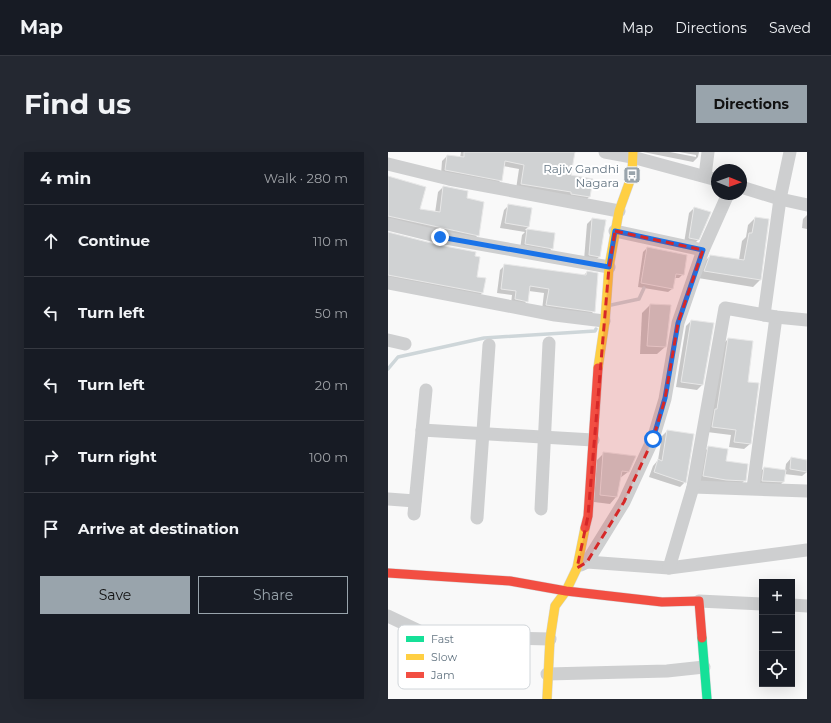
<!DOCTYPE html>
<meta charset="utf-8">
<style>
:root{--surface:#171b24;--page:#242831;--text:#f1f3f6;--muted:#9ea1a6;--line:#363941;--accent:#99a4ac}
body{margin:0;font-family:Montserrat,sans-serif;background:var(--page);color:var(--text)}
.controls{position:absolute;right:12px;bottom:12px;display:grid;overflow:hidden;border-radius:0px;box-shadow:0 4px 16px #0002}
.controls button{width:36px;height:36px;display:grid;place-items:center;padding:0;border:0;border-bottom:1px solid var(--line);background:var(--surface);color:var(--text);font:20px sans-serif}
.compass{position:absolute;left:323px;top:12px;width:36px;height:36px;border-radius:50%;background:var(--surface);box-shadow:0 4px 16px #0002;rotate:91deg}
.stop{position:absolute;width:12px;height:12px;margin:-9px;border:3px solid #1a73e8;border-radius:50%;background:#fff}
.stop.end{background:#1a73e8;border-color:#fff;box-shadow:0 1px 4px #0008}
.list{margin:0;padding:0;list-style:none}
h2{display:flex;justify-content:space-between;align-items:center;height:52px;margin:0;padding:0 16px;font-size:17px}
h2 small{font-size:13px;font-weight:400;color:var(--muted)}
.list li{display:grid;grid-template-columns:26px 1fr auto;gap:12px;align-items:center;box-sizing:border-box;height:72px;padding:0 16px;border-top:1px solid var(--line)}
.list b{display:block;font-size:15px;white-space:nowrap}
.list em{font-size:13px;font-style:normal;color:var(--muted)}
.actions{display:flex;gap:8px;padding:12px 16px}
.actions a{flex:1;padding:9px 0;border:1px solid var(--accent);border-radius:0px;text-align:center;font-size:14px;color:var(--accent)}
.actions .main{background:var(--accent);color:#111}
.icon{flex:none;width:22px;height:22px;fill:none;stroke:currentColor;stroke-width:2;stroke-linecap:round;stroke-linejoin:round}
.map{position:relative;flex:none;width:419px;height:547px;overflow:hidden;border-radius:0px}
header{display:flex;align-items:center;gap:24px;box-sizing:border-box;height:56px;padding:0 20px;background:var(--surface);border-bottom:1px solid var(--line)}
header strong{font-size:19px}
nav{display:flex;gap:22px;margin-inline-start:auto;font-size:14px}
.intro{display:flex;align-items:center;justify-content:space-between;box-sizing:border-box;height:96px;padding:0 24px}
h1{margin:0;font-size:28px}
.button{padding:10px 18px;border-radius:0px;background:var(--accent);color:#111;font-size:14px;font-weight:700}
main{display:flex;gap:24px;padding:0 24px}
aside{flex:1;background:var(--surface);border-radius:0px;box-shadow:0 4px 16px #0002}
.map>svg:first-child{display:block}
.shadow{fill:#0003}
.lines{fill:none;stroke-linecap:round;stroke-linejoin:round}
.stream{stroke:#ced6d9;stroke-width:3.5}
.building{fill:#d0d2d3;stroke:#e8e8e8}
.fast-casing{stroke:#d5d6d7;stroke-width:10}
.slow-casing{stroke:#d5d6d7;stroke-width:10}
.jam-casing{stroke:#d5d6d7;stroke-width:10}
.street{stroke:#cecfd0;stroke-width:13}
.fast{stroke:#16e098;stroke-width:9}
.slow{stroke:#ffcf43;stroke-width:9}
.jam{stroke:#f24e42;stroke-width:9}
.route{stroke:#1a73e8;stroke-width:5}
.marked{fill:#d62828;fill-opacity:0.2;stroke:#d62828;stroke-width:3;stroke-dasharray:8 5;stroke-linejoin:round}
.labels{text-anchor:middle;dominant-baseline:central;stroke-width:4;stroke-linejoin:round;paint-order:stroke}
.poi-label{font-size:12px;fill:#657683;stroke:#fff;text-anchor:end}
.key{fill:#fff;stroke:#d1d6da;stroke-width:1}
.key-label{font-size:11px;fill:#657683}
</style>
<header>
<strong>Map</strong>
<nav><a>Map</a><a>Directions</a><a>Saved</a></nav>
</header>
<div class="intro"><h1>Find us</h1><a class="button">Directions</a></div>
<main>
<aside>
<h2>4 min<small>Walk · 280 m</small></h2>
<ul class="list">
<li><svg class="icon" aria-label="ahead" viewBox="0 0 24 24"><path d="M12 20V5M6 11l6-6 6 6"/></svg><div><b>Continue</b></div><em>110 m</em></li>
<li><svg class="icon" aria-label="left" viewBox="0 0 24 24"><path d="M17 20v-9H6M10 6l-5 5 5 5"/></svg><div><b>Turn left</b></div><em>50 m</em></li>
<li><svg class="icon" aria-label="left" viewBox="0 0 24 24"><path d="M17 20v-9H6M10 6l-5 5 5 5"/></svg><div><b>Turn left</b></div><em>20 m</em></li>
<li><svg class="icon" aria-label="right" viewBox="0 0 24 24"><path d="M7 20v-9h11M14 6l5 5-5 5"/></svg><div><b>Turn right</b></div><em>100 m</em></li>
<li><svg class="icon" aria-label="arrive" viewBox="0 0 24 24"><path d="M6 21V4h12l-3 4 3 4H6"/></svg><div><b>Arrive at destination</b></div></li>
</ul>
<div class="actions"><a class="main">Save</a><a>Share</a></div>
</aside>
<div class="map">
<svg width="419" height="547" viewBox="0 0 419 547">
<rect width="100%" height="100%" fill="#f9f9f9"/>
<g class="shadow">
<path d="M73 0H186L182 24 203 28 201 45 196 50 128 37 131 17 115 14 113 28 108 33 53 23 54 9 59 4 72 6Z"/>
<path d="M255 0H282L308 5V3L291 0H311L310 5 305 10Z"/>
<path d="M0 26 30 58 47 61 50 40 55 35 78 47 90 83 85 88 0 70Z"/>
<path d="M121 53 143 57 140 75 137 78 166 82 164 96 159 102 132 97 134 83 137 80 112 76 116 58Z"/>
<path d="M306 56 310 88 305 93 296 91 301 61Z"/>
<path d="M419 63V77L414 76 415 67Z"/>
<path d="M367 66 380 68 372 128 365 135 310 126 315 111 322 104 351 108 354 89 358 85 360 73Z"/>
<path d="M204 67 211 105 205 110 196 108 199 72Z"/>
<path d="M0 81 88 126 94 141 89 146 0 129Z"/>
<path d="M259 96 295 122 291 126H286L284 137 280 140 250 135 255 100Z"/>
<path d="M117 113 196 123 199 120 206 159 201 164 154 158 156 141 141 139 139 149 134 154 123 152 124 143 109 141 112 118Z"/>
<path d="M262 153 282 154 277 195 269 202H252L254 161Z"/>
<path d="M303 169 314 233 309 238 288 235 298 174Z"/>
<path d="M340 187 362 292 356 297 341 295 343 283 319 280 335 192Z"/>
<path d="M279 279 297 330 292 335 261 325 265 314 270 308 274 284Z"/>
<path d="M321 295 357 328 350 335 309 331 314 302Z"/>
<path d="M216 301 240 320 232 326 228 345 222 352 206 350 209 308Z"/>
<path d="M403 306 419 309V320L414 324 396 322 395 330 390 335 369 334 371 321 376 316 397 319 398 312Z"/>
</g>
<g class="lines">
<g class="stream">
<path d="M223 153 251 147 256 136"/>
<path d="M0 217 10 205 96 186 207 179 208 177"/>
</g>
</g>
<g class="building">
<path d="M76 0H187L183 23 205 27 202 45 183 42V40L133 32 136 13 117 9 114 29 57 18 59 3 76 5Z"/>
<path d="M0 24 38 35 32 57 52 60 55 34 80 39 79 46 96 50 91 84 0 64Z"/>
<path d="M120 52 144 56 141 75 117 71Z"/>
<path d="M306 55 323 60 311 88 301 86Z"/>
<path d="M367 65 381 67 373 128 316 119 322 103 356 108 361 81H364Z"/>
<path d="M204 66 218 68 212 105 201 103Z"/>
<path d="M139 77 167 81 165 97 137 92Z"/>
<path d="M0 80 51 93 88 100 87 104 92 105 89 125 98 126 95 141 0 123Z"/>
<path d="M259 95 299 103 296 123 288 122 285 137 253 131Z"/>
<path d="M116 112 198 123 199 119 210 121 207 160 158 153 161 137 142 134 140 150 127 147 128 139 113 137Z"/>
<path d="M262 152 283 153 278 195 259 194Z"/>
<path d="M303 168 326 171 315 233 293 230Z"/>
<path d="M340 186 365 189 360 230 371 231 363 292 346 290 348 278 324 275 327 257H329Z"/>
<path d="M279 278 306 282 298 331 266 320 270 307 274 309Z"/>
<path d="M320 294 340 297 338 309 360 312 358 329 338 328 315 324Z"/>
<path d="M215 300 248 304 241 320 234 319 229 345 212 343Z"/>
<path d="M403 305 419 308V320L402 317Z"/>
<path d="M376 315 398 318 396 330 374 329Z"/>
</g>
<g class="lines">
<defs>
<path id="fast" d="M314 486 319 547"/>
<g id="slow">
<path d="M210 216 217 169 221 115 231 59 244 23 245 0"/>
<path d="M159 547 162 487 167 454 178 439 189 416 197 376"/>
</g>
<g id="jam">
<path d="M197 376 200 364 210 216"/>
<path d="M0 421 122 429 178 439 274 450 311 449 314 486"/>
</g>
</defs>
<use href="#fast" class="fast-casing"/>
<use href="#slow" class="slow-casing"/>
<use href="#jam" class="jam-casing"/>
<g class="street">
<path d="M217 0 244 5 329 28"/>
<path d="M0 12 61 27 231 59"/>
<path d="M317 24 320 0"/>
<path d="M353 35 392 47 419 53"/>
<path d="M0 72 52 85 221 115"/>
<path d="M227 79 315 98 340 42"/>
<path d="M0 131 167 163 216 169"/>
<path d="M376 163 392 47 402 0"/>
<path d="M0 188 17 192"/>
<path d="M34 278 205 288"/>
<path d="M305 335 419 339"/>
<path d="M365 336 388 165"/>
<path d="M0 347 27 349"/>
<path d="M153 357 161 191"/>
<path d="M26 362 38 238"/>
<path d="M89 366 101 193"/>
<path d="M199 410 236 350 265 287 277 247 290 171 315 98"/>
<path d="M193 413 199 410 281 416 419 398"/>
<path d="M281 416 305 335 337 156 388 165 419 168"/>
<path d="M311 449 374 452"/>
<path d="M404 453 419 454"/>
<path d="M0 464 42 484 162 487"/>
<path d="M159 522 279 519 316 515"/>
</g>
<use href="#fast" class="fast"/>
<use href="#slow" class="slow"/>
<use href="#jam" class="jam"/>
</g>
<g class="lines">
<path class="route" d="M52 85 221 115 227 79 315 98 290 171 277 246 265 287"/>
</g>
<path class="marked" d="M227 79 315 98 290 171 277 247 265 287 236 350 199 410 189 416 200 364 221 115Z"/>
<defs>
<symbol id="bus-square" viewBox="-11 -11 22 22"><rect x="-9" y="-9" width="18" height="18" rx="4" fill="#99a4ac" stroke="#fff"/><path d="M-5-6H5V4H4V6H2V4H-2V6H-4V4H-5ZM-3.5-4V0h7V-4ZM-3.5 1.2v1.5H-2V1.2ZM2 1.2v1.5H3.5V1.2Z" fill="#fff"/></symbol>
</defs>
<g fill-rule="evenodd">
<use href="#bus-square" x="234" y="13" width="20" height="20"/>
</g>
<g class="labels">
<g class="poi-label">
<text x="231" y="16">Rajiv Gandhi<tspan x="231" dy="14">Nagara</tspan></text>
</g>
</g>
<rect x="10" y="473" width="132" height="64" rx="6" class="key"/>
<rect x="18" y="484" width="18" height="6" fill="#16e098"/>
<rect x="18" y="502" width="18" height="6" fill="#ffcf43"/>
<rect x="18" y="520" width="18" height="6" fill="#f24e42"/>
<g class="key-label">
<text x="43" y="491">Fast</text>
<text x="43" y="509">Slow</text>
<text x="43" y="527">Jam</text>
</g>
</svg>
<div class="controls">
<button>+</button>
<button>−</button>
<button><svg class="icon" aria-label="locate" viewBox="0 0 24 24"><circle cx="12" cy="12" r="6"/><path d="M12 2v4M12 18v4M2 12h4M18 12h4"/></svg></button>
</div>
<svg class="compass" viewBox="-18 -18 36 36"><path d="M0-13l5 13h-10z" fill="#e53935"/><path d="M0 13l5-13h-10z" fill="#9ea1a6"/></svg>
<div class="stop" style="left:265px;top:287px"></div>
<div class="stop end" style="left:52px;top:85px"></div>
</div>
</main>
